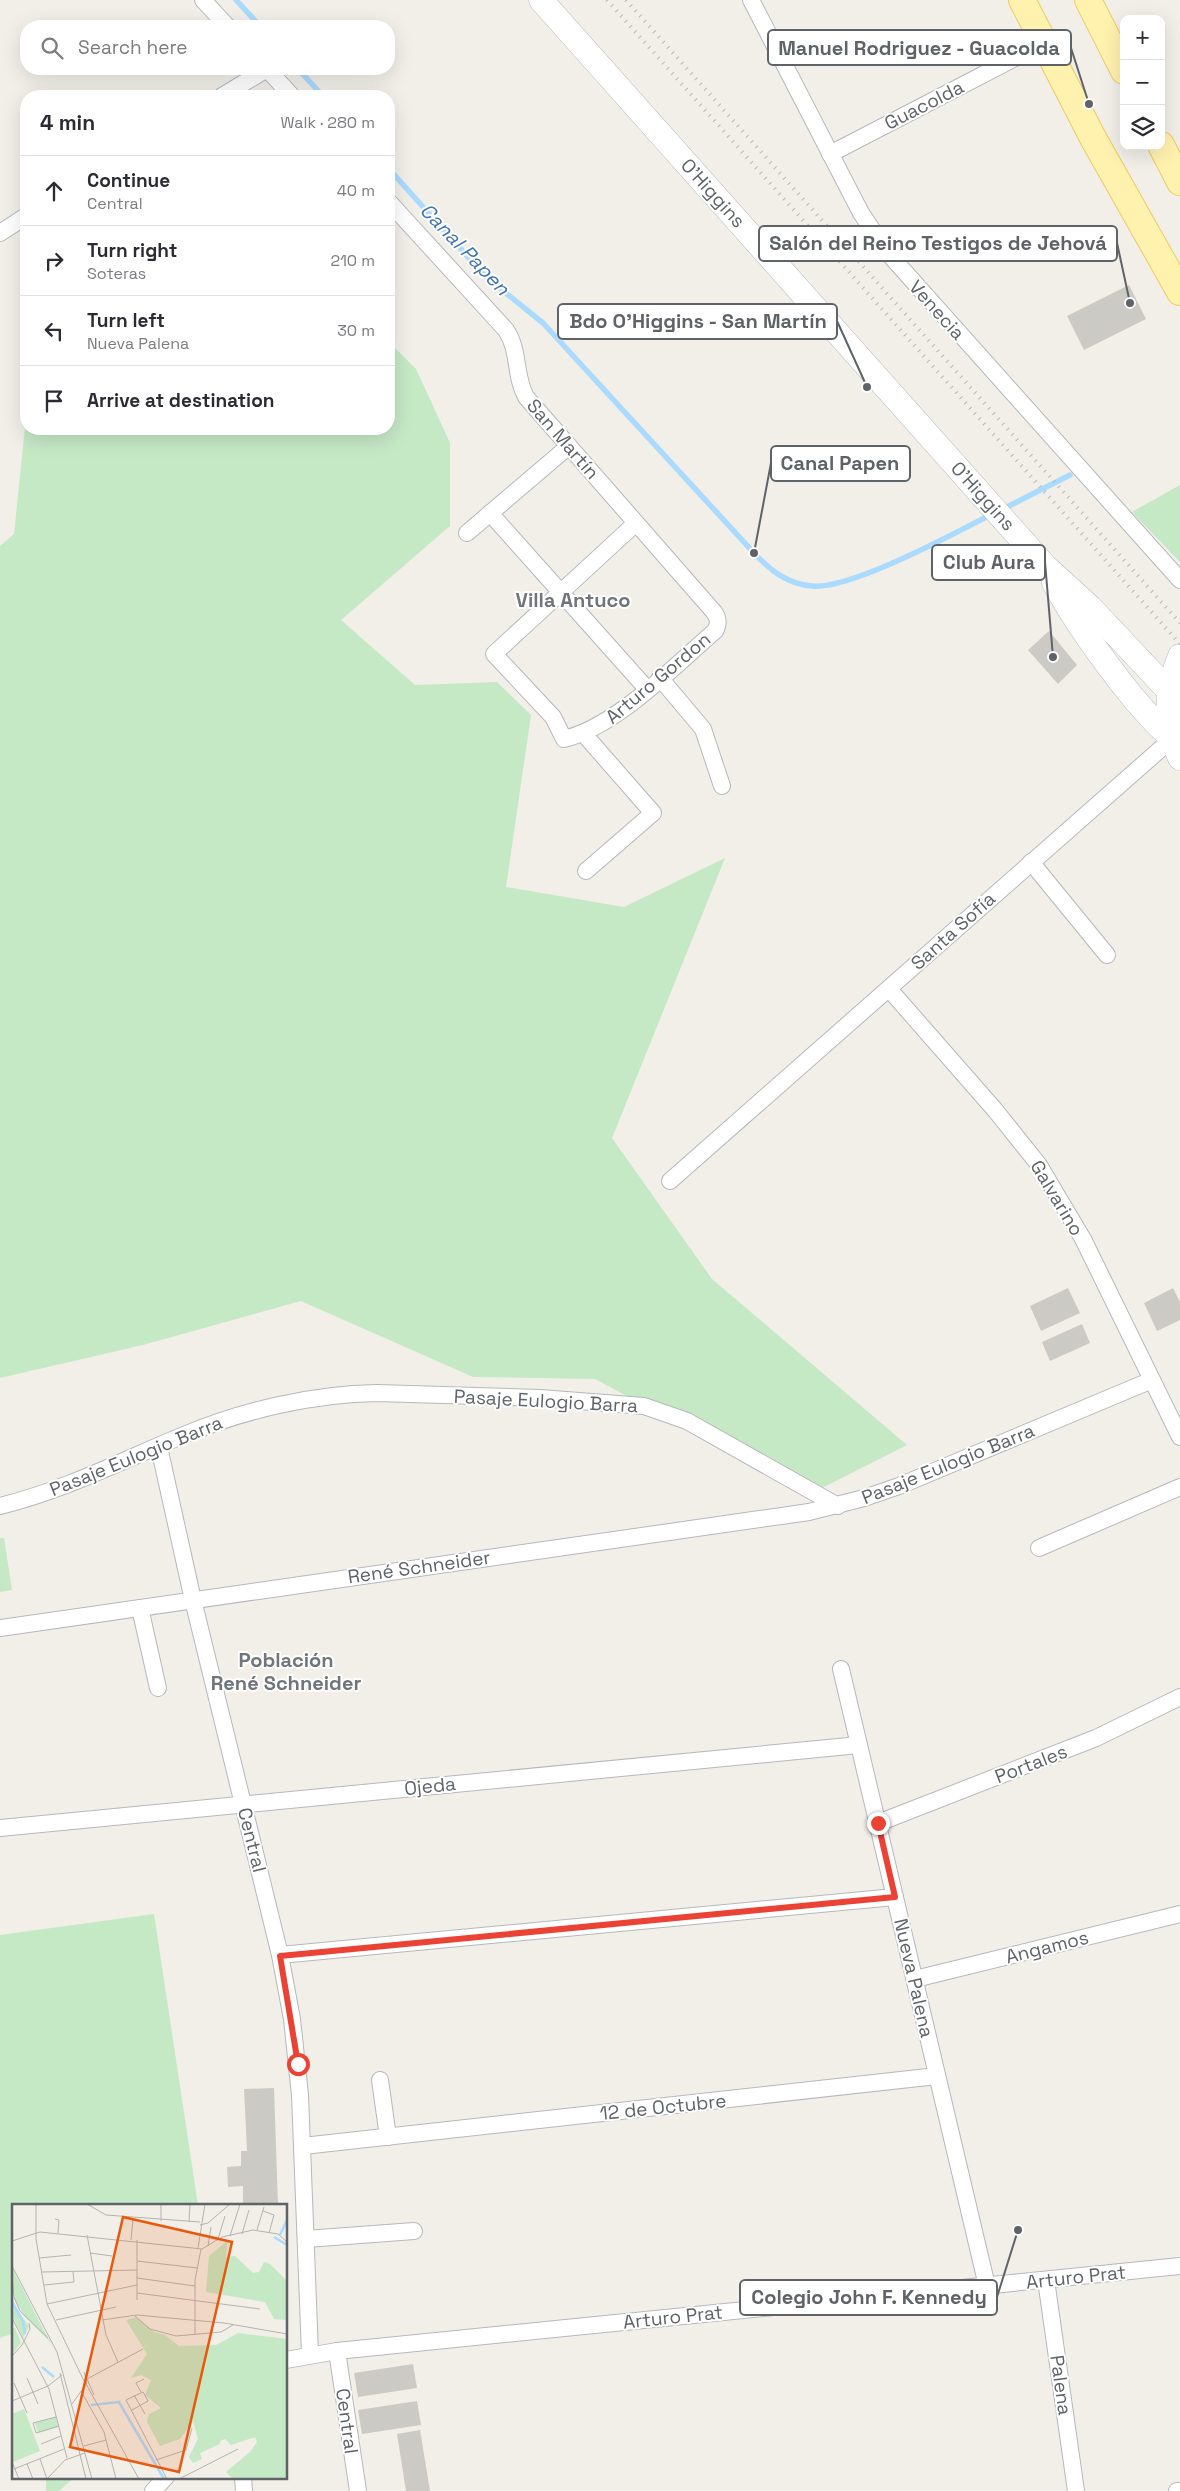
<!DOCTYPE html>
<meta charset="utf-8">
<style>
:root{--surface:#fff;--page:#f2f2f3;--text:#2b2b33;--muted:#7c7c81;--line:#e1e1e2}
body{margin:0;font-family:"Space Grotesk",sans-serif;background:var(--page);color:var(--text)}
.controls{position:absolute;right:15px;top:15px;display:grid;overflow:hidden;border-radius:10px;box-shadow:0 5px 20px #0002}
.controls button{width:45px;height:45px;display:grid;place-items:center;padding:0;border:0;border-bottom:1px solid var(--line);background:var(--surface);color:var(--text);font:25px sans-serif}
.stop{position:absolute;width:15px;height:15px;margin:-11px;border:4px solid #ea4335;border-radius:50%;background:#fff}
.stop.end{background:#ea4335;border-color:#fff;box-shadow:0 1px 5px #0008}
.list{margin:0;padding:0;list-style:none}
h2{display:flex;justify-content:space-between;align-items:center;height:65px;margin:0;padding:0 20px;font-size:21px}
h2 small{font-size:16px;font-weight:400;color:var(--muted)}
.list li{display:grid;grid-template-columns:32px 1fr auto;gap:15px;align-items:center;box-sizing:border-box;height:70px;padding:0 20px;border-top:1px solid var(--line)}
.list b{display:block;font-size:19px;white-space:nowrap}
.list p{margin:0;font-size:16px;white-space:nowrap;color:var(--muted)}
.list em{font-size:16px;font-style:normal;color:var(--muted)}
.icon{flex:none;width:28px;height:28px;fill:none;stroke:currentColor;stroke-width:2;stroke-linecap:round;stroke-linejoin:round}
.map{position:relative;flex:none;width:1180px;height:2491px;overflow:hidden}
.search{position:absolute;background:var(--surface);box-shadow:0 5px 20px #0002;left:20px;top:20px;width:375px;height:55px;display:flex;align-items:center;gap:12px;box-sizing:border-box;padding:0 18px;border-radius:20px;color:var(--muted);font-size:19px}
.panel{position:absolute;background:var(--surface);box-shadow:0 5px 20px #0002;left:20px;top:90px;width:375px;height:345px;border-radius:20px}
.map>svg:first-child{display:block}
.green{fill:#c5e8c5}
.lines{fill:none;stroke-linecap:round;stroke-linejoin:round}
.stream{stroke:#aadaff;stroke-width:5.5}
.building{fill:#cccac5}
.street-casing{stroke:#b5b8bc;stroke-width:18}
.secondary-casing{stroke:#b6babf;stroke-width:25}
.primary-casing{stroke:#f2c960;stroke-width:28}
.street{stroke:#fff;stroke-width:16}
.secondary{stroke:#fff;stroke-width:24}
.primary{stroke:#fff2af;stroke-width:26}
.rail{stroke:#b6b7b8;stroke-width:4;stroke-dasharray:1 6;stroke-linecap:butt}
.route{stroke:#ea4335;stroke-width:6}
.labels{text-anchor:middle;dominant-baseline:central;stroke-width:4;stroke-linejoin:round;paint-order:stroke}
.street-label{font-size:19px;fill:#5f6368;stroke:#fff}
.water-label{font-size:20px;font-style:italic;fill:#4174aa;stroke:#fff}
.neighbourhood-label{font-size:20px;font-weight:bold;fill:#70757a;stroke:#fff}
.inset-river{fill:none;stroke:#aadaff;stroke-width:2.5}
.inset-road{fill:none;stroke:#b3b3b1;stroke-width:1}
.view{fill:#e8590c;fill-opacity:0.15;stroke:#e8590c;stroke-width:2.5}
.inset-edge{fill:none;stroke:#5f6368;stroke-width:2.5}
.leader{fill:none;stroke:#5f6368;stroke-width:2}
.callout-dot{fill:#5f6368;stroke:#fff;stroke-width:2}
.callout{fill:#fff;stroke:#5f6368;stroke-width:2}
.callout-label{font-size:20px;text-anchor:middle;font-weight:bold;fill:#5f6368}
</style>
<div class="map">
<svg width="1180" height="2491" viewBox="0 0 1180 2491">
<rect width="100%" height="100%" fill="#f1efe8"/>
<g class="green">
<path d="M389 342 416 369 450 443V526L341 620 415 685 497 682 531 715 506 887 624 907 725 858 612 1138 712 1279 907 1445 810 1494 595 1379 473 1377 301 1301 143 1345 0 1378V546L14 534 25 427 26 424V429H389Z"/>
<path d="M1180 485V561H1179L1132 512Z"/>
<path d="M0 1538H4L12 1590 0 1592Z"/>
<path d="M154 1914 198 2205H14V2333L0 2338V1935Z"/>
<path d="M46 2477H75L59 2491H46Z"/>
</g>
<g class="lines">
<g class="stream">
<path d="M236 0 260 26"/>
<path d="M298 69 323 96"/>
<path d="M389 169 486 277 543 323 754 553C770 570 787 584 812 586 850 590 955 533 992 514"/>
<path d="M1003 509 1070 475"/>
</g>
</g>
<g class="building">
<path d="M1129 285 1146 319 1084 350 1067 316Z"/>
<path d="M1049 631 1077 665 1058 684 1028 650Z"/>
<path d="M1068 1288 1080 1313 1041 1331 1030 1306Z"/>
<path d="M1173 1288 1180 1302V1320L1157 1331 1144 1303Z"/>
<path d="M1082 1324 1090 1343 1050 1361 1042 1342Z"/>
<path d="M274 2088 278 2205H243V2186L228 2187 227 2167 241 2166V2151H247L244 2089Z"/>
<path d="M413 2364 417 2388 358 2397 354 2373Z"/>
<path d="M417 2401 421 2425 362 2434 358 2410Z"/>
<path d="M420 2430 430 2491H406L397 2434Z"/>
</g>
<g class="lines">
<defs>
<g id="street">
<path d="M203 0 227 26"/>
<path d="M751 0 861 213 887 252 1180 580"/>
<path d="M267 69 292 96"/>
<path d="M222 96 267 69"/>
<path d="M830 154 1044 43"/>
<path d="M389 202 506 330C520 351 514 375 526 397L714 612C719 619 719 624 715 631 673 667 617 726 564 739L553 717 494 654 636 523"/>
<path d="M0 233 26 216"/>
<path d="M490 513 647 689"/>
<path d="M467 533 569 446"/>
<path d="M660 678 703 729 722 786"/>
<path d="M583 733 653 813 586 871"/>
<path d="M1031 862 1107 955"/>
<path d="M889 989 995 1110 1039 1165 1083 1239 1180 1437"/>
<path d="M670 1181 1173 738"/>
<path d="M159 1447 193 1600 280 1955 292 2019 300 2095 310 2354"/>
<path d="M0 1506C65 1490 123 1460 184 1435 244 1410 313 1394 377 1393L540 1398 644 1406 687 1421 838 1506"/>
<path d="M1039 1548 1180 1487"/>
<path d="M140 1608 158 1688"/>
<path d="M0 1628 809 1512 864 1498 899 1486 1152 1380"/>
<path d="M841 1669 987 2286"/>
<path d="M878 1823 1096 1738 1180 1697"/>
<path d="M0 1828 859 1745"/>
<path d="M280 1955 895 1897"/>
<path d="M915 1979 1180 1914"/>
<path d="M380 2080 388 2137"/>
<path d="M303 2146 937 2076"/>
<path d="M306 2239 414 2231"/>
<path d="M1046 2280 1076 2491"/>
<path d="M337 2351 358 2491"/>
<path d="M286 2360 337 2351 1180 2266"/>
<path d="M243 2477 244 2491"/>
<path d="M153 2491 166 2477"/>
<path d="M1177 2491H1180"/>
</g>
<g id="secondary">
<path d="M541 0 1045 566 1090 607 1169 691 1180 698"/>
<path d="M1054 583C1077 625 1105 663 1135 700 1147 713 1158 728 1173 738"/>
<path d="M1180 656C1166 690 1163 724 1180 758"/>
</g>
<g id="primary">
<path d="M1022 0 1093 138 1180 292"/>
<path d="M1088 0 1124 71"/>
<path d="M1161 145 1180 182"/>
</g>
</defs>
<use href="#street" class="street-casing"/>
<use href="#secondary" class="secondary-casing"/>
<use href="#primary" class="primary-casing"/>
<use href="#street" class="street"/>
<use href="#secondary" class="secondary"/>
<use href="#primary" class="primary"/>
<g class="rail">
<path d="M607 0 1180 644"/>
<path d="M626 0 1180 623"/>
</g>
</g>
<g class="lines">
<path class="route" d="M298 2064 280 1956 895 1897 878 1823"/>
</g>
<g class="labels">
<g class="street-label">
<text transform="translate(924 105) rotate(-27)">Guacolda</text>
<text transform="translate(713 193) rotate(48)">O'Higgins</text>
<text transform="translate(937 310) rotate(48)">Venecia</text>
<text transform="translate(563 439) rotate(49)">San Martín</text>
<text transform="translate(983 496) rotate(48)">O'Higgins</text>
<text transform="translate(658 678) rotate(-40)">Arturo Gordon</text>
<text transform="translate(953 931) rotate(-42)">Santa Sofía</text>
<text transform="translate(1057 1198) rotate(59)">Galvarino</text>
<text transform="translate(546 1401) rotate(3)">Pasaje Eulogio Barra</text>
<text transform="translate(136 1456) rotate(-22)">Pasaje Eulogio Barra</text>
<text transform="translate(948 1464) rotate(-22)">Pasaje Eulogio Barra</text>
<text transform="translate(419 1567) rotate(-8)">René Schneider</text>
<text transform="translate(1031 1764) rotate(-21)">Portales</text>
<text transform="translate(430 1786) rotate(-6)">Ojeda</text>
<text transform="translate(252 1840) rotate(76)">Central</text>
<text transform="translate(1047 1947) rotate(-14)">Angamos</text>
<text transform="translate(914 1978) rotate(77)">Nueva Palena</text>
<text transform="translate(663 2107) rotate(-6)">12 de Octubre</text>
<text transform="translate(1076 2277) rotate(-6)">Arturo Prat</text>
<text transform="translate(673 2317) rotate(-6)">Arturo Prat</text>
<text transform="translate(1061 2385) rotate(82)">Palena</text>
<text transform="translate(347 2421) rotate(82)">Central</text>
</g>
<g class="water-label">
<text transform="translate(465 249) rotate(46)">Canal Papen</text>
</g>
<g class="neighbourhood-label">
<text x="573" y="600">Villa Antuco</text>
<text x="286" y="1660">Población<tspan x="286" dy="23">René Schneider</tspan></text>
</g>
</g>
<g transform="translate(12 2204)">
<rect width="275" height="275" fill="#f1efe8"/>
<path d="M216 36 214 53 223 52 241 69 247 68 252 58 258 60 275 77V116L262 115 253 98 194 88 197 52ZM0 64 31 125 40 140 14 114 3 96ZM0 100 17 122 11 134 0 111ZM124 113 142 128 153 131 167 142 204 141 226 129 275 135V275H221L214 268 238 248 245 238 243 233 219 241 213 235 208 237V240L188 249 190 255 181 259 177 253 186 235 181 217 168 235 148 242 135 218 137 210 149 204 133 191 139 176 129 171 119 174 135 150 114 116ZM0 124H3L9 139 0 150ZM12 205 28 247 1 258 0 210ZM44 213 46 223 26 229 23 219Z" fill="#c5e8c5"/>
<path class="inset-river" d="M268 31 275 16M262 33 275 41M0 98 11 117 13 130M30 163 42 173M79 201 107 198 152 275"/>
<path class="inset-road" d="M24 0V35L35 100 72 177M75 0 94 11 188 18M251 7 262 11 257 29M43 15 47 16 46 29M149 17V0M177 18 178 0M188 21 196 19 218 0M245 26 252 3M230 30 237 6M75 31 94 131 106 158M218 32 228 0M206 35 213 12M119 36 121 15M125 36V96M0 37 28 28 190 45 210 33 241 26 266 30 275 38M196 42 199 23M186 44 193 0M78 49 100 52M27 54 59 51M125 57 185 64M0 62 45 148 80 275M30 68 125 66M0 70 2 93 8 107 36 134M125 74 183 82M32 81 62 78 61 68M125 89 248 105M35 100 125 81M123 112 138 125 164 132 209 128 221 121M0 114 37 185 55 254M44 116 104 103M90 116 125 111 212 119 275 130M183 131V76L189 45M0 152 10 141 18 125 17 119M48 169 74 275M15 174 26 200M2 179 15 209M74 180 127 275M69 187 92 228 104 275M129 188 124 179 132 175M82 191 75 175 131 145M122 191 133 210M0 197 36 182 50 171M60 200 75 179 72 168M120 206 136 197 131 188 114 196 155 275M44 213 21 219 24 229 47 222M29 240 49 232M72 242 94 236M28 255 35 275 53 256 73 249M144 256 174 246 180 224M0 258 7 275M15 260 21 275M2 265 52 245M167 275 226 245"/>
<path class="view" d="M111 13 220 38 167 268 58 243Z"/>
<rect width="275" height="275" class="inset-edge"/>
</g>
<path class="leader" d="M1089 104L1071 48M1130 303L1117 243M867 387L837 321M754 553L771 463M1053 657L1045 562M1018 2230L997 2297"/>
<g class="callout-dot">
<circle cx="1089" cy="104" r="5"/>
<circle cx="1130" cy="303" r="5"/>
<circle cx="867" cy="387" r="5"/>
<circle cx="754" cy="553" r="5"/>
<circle cx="1053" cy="657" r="5"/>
<circle cx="1018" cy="2230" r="5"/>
</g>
<g class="callout">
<rect x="768" y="30" width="303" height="35" rx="5"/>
<rect x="759" y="226" width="358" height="35" rx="5"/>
<rect x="558" y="304" width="279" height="35" rx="5"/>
<rect x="771" y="446" width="139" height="35" rx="5"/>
<rect x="932" y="545" width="113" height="35" rx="5"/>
<rect x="740" y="2280" width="257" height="35" rx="5"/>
</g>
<g class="callout-label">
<text x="919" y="55">Manuel Rodriguez - Guacolda</text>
<text x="938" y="250">Salón del Reino Testigos de Jehová</text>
<text x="698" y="328">Bdo O'Higgins - San Martín</text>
<text x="840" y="470">Canal Papen</text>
<text x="989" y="569">Club Aura</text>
<text x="869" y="2304">Colegio John F. Kennedy</text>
</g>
</svg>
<div class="controls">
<button>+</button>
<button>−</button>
<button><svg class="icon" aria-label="layers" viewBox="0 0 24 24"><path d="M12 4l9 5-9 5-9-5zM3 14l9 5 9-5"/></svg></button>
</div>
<div class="stop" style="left:298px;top:2064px"></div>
<div class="stop end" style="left:878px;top:1823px"></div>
<div class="search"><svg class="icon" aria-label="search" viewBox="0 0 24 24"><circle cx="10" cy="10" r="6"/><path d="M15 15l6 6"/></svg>Search here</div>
<section class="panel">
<h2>4 min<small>Walk · 280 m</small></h2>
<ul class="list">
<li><svg class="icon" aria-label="ahead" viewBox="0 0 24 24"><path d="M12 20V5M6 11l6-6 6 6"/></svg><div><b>Continue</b><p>Central</p></div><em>40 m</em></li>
<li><svg class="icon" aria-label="right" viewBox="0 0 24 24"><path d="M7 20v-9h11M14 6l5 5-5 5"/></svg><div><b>Turn right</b><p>Soteras</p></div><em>210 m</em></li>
<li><svg class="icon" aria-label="left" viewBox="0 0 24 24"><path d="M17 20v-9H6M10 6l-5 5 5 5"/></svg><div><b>Turn left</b><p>Nueva Palena</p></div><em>30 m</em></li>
<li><svg class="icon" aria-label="arrive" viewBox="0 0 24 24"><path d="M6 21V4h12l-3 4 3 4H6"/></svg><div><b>Arrive at destination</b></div></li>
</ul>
</section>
</div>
